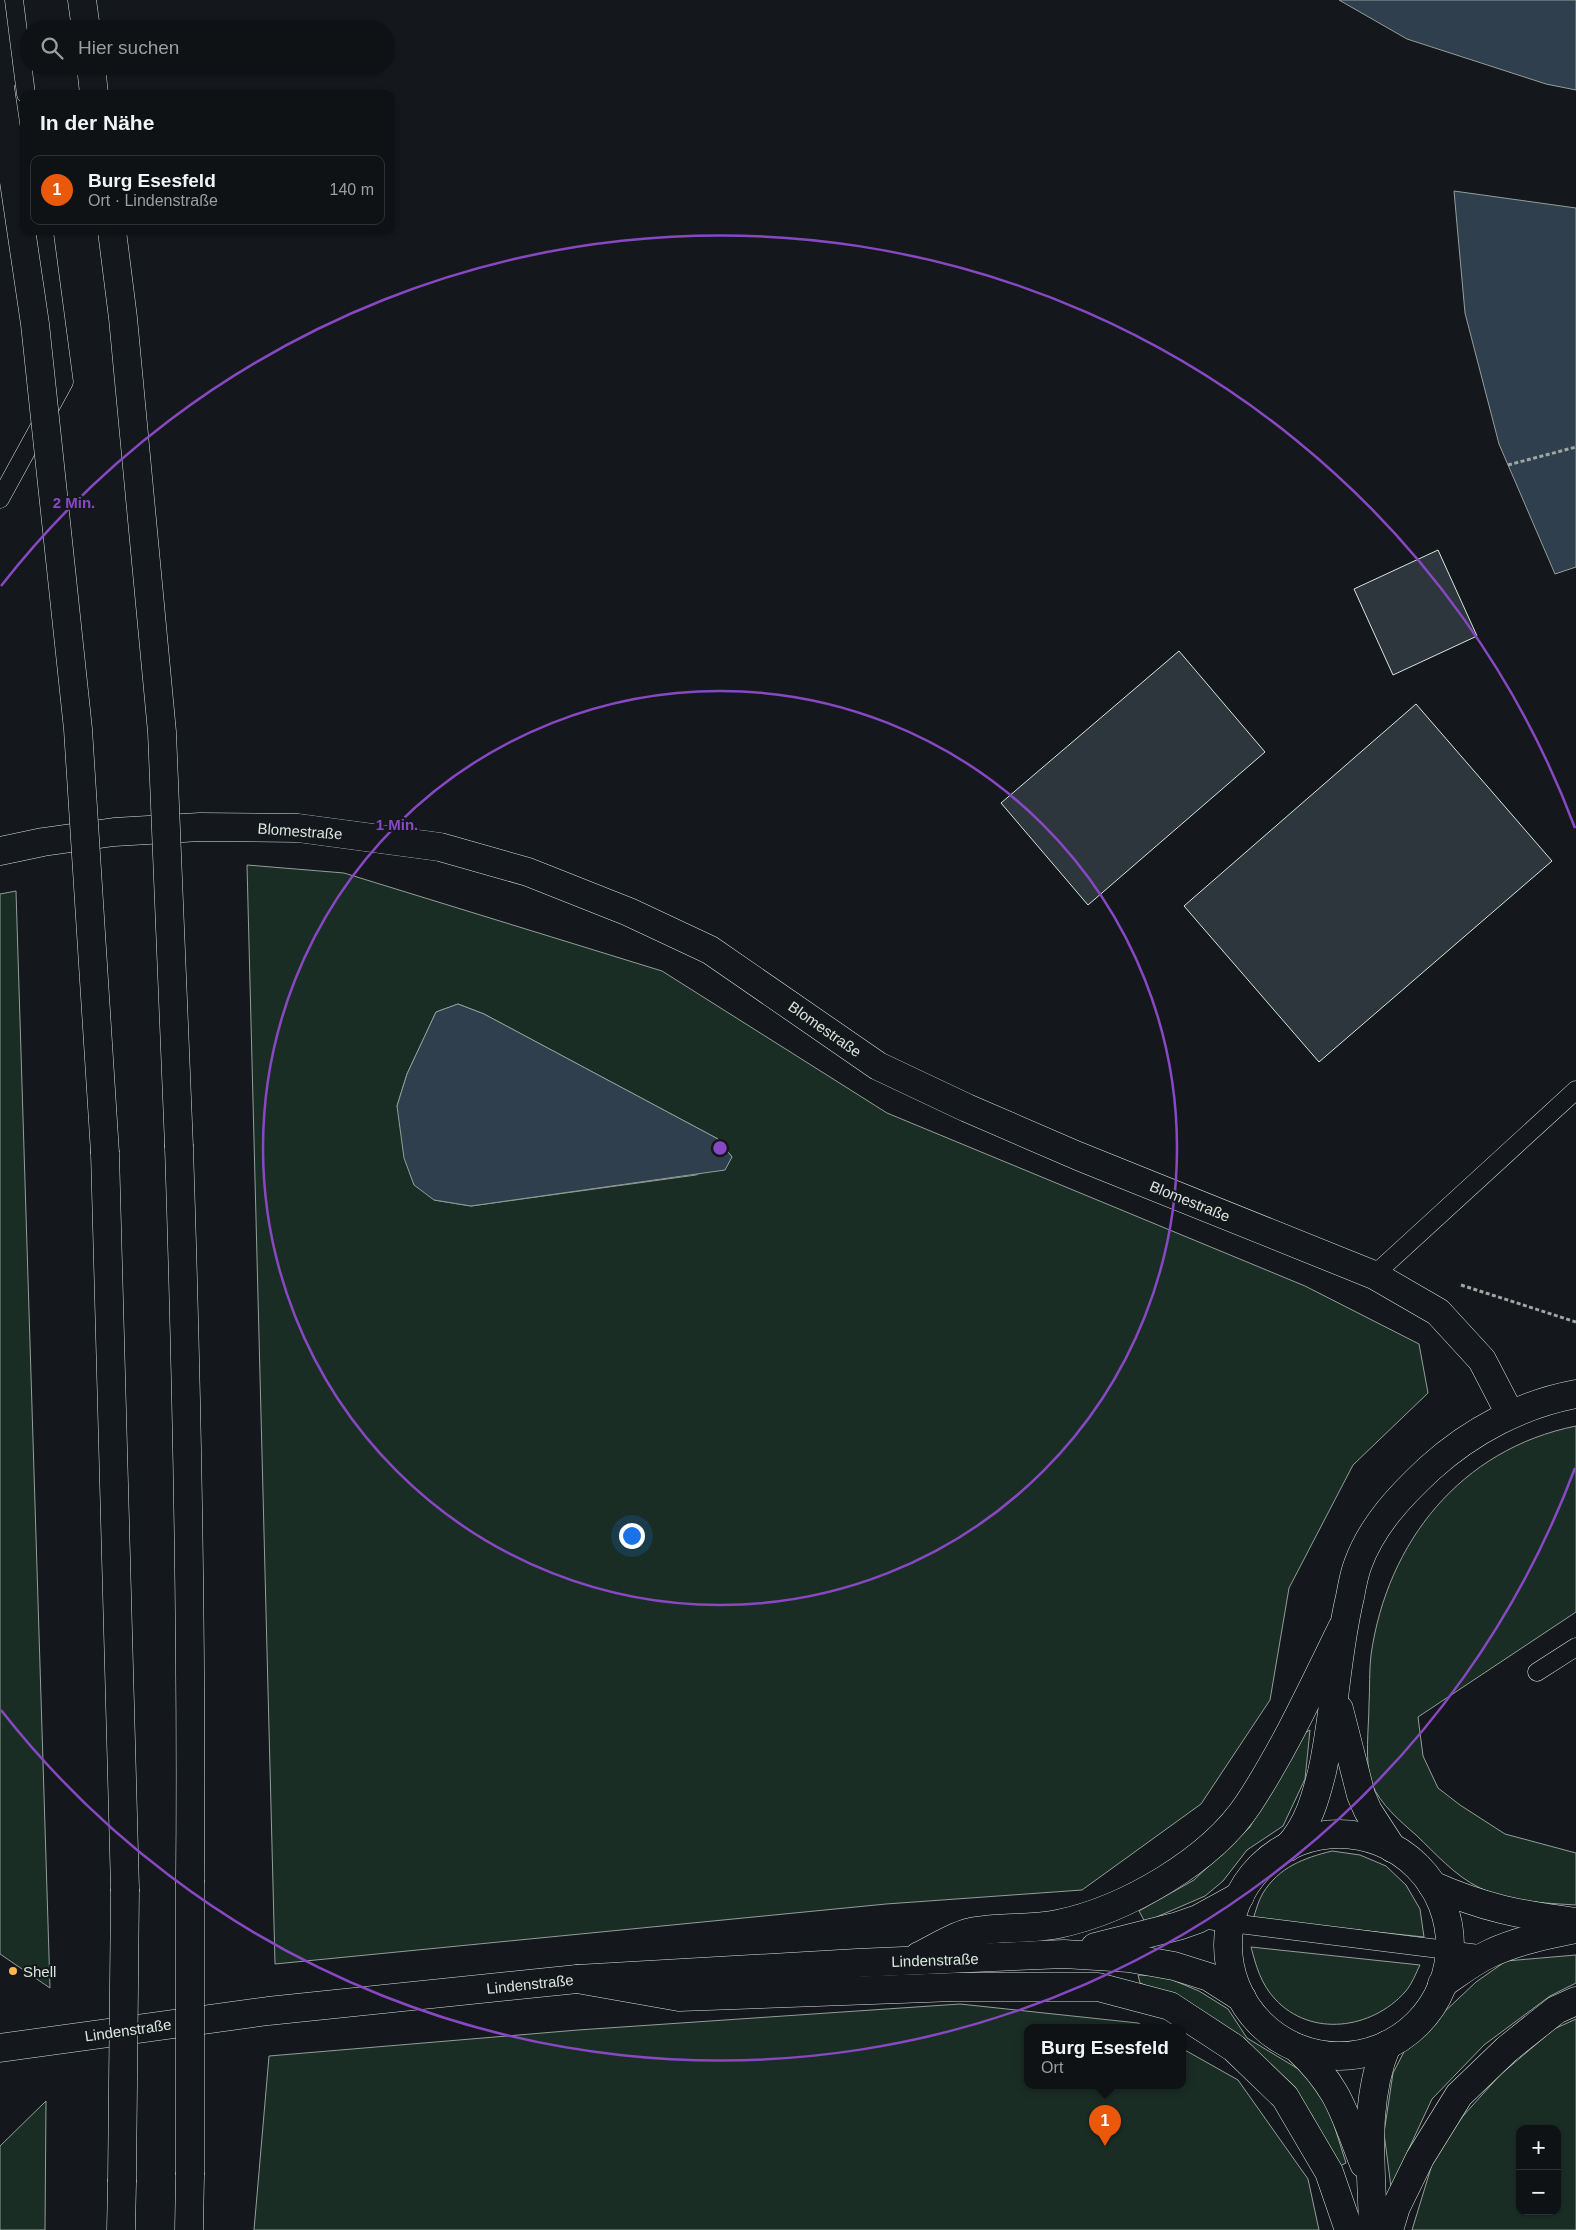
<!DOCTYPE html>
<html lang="de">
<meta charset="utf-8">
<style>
:root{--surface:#0f1215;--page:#181b1e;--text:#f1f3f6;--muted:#9b9ea0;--line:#2f3234;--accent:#ea580c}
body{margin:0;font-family:Helvetica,sans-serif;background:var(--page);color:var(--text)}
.controls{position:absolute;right:15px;bottom:15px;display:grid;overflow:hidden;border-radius:10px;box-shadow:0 1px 4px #0004}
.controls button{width:45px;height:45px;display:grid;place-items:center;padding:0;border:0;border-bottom:1px solid var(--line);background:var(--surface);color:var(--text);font:25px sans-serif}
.you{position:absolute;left:631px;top:1535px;width:18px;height:18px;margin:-12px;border:4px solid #fff;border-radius:50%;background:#1a73e8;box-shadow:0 0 0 8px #1a73e833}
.badge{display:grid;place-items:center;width:32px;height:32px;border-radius:50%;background:var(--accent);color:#fff;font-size:16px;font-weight:700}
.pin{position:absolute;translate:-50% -41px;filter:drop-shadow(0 1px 2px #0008)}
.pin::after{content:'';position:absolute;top:26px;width:18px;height:15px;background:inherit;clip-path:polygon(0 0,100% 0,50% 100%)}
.popup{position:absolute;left:1024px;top:2024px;width:162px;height:65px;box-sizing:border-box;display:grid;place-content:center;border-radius:10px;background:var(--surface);filter:drop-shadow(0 1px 4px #0005);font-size:16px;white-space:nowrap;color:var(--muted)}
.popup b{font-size:19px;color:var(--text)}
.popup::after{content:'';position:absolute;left:50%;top:100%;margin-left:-10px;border:10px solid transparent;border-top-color:var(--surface)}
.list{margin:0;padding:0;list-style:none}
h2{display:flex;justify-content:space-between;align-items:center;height:65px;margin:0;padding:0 20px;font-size:21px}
h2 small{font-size:16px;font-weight:400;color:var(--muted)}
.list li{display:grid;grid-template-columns:32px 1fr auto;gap:15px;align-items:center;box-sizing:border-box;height:70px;margin:0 10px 10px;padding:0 10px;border:1px solid var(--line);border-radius:10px}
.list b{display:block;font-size:19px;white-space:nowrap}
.list p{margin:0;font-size:16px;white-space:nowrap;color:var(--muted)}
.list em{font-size:16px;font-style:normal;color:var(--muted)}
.icon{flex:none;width:28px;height:28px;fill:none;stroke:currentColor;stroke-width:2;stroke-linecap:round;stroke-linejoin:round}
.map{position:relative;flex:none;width:1576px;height:2230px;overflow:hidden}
.search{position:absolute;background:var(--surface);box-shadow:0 1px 4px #0004;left:20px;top:20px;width:375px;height:55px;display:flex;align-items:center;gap:12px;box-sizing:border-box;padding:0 18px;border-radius:28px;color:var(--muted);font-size:19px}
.panel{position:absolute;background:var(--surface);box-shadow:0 1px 4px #0004;left:20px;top:90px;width:375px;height:145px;border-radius:10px}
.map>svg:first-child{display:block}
.green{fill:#1a2d24;stroke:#939e99;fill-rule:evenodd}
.water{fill:#2f3f4d;stroke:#939e99}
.building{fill:#2c363c;stroke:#d8e6dc}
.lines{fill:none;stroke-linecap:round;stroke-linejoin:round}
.service-casing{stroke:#d8e6dc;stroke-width:19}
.minor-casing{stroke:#d8e6dc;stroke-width:29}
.secondary-casing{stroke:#d8e6dc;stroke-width:29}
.primary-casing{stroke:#d8e6dc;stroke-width:29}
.trunk-casing{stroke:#d8e6dc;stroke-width:29}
.motorway-casing{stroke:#d8e6dc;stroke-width:29}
.path{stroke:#9da8a2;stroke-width:3;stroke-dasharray:4 2.5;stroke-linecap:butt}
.service{stroke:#14181c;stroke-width:18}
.minor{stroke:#14181c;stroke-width:28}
.secondary{stroke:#14181c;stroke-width:28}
.primary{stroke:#14181c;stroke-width:28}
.trunk{stroke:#14181c;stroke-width:28}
.motorway{stroke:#14181c;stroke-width:28}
.motorway-bridge-casing{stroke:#d8e6dc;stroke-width:29;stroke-linecap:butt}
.motorway-bridge{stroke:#14181c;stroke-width:28}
.ring{fill:none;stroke:#8948c3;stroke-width:2.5}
.poi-dot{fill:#ffb74d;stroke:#14181c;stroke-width:2}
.labels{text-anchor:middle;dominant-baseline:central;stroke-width:4;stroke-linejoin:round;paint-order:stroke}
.street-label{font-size:15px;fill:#d8e6dc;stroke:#14181c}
.poi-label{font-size:15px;fill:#d8e6dc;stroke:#14181c;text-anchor:start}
.centre{fill:#8948c3;stroke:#14181c;stroke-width:2.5}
.ring-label{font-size:15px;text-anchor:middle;font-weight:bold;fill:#8948c3;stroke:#14181c;stroke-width:4;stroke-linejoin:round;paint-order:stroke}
</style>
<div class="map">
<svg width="1576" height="2230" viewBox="0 0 1576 2230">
<rect width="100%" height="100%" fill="#14181c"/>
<g class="green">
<path d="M247 865 344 873 662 971 887 1113 1305 1286 1419 1344 1428 1393 1353 1465 1289 1588 1270 1700 1201 1804 1082 1890 886 1904 275 1964ZM458 1004 484 1014 718 1139 732 1157 696 1175 471 1206 434 1200 397 1106 407 1074 436 1012Z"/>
<path d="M16 891 50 1988 0 1954V894Z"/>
<path d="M1576 1426V1612L1418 1717 1423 1756 1438 1788 1460 1805 1505 1834 1576 1853V1905C1544 1903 1510 1902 1480 1888 1455 1876 1435 1853 1416 1835 1400 1821 1380 1804 1372 1784 1364 1764 1369 1726 1369 1704 1370 1688 1369 1671 1371 1655 1387 1542 1461 1449 1576 1426Z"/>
<path d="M1310 1730 1305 1779 1283 1826 1247 1850 1223 1881 1205 1896 1145 1922 1139 1911 1194 1880 1250 1827 1299 1736Z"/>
<path d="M1332 1851 1360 1855 1386 1866 1406 1885 1420 1909 1424 1937 1253 1919C1256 1911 1258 1901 1263 1893 1279 1867 1304 1858 1332 1851Z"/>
<path d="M1251 1947 1420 1965C1416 1973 1412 1984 1405 1992 1372 2029 1311 2038 1275 1999 1261 1984 1256 1966 1251 1947Z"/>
<path d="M1576 1955V1983L1550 1996 1484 2045 1432 2099 1391 2187 1384 2133 1393 2073 1406 2048 1476 1982 1506 1961Z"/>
<path d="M1138 1975 1163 1976 1199 1991 1228 2009 1247 2038 1305 2073 1326 2100 1346 2163 1336 2168 1312 2115 1271 2067 1187 2002 1140 1983Z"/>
<path d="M960 2004 1138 2023 1145 2027H1028V2085H1182L1183 2049 1238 2080 1308 2179 1319 2230H254L269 2056 578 2030Z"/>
<path d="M1576 2019V2230H1412L1434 2158 1463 2116 1500 2075 1554 2029ZM1520 2129H1557V2211H1520Z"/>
<path d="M46 2101 45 2230H0V2146Z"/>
</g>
<g class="water">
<path d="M1339 0H1576V90L1546 84 1407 39Z"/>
<path d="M1454 191 1576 208V567L1555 574 1499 444 1465 313Z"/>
<path d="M458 1004 484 1014 718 1139 732 1157 725 1170 471 1206 434 1200 414 1185 404 1158 397 1106 407 1074 436 1012Z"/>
</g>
<g class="building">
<path d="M1438 550 1477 636 1393 675 1354 589Z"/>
<path d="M1179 651 1265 752 1088 905 1001 803Z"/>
<path d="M1416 704 1552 861 1319 1062 1184 906Z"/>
</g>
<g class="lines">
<defs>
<g id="service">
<path d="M14 0 26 94"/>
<path d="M0 499 64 382 44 231"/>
<path d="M1374 1275 1576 1090"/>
<path d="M1537 1672 1576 1647"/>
<path d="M1199 1919 1487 1955"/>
</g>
<path id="minor" d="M0 851 43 842 114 832 200 827 298 828 440 847 528 872 629 912 710 950 878 1066 967 1108 1078 1156 1374 1275 1438 1312 1482 1360 1510 1414"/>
<g id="secondary">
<path d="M1339 1709 1361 1795 1368 1811 1392 1848"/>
<path d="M1288 1847C1308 1825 1315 1800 1322 1772 1335 1714 1336 1655 1350 1597 1352 1586 1354 1574 1358 1564 1372 1525 1401 1495 1430 1468 1471 1431 1522 1404 1576 1394"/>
</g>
<g id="primary">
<circle cx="1339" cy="1945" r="111"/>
<path d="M1095 1947 1178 1926 1198 1919 1240 1896"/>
<path d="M919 1956C934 1949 955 1935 971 1932 999 1926 1030 1930 1058 1924 1125 1910 1211 1861 1249 1803 1285 1748 1313 1687 1342 1628"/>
<path d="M0 2048 268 2011 577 1979 857 1963 1064 1954 1129 1958 1174 1966 1209 1977 1242 1998"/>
</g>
<g id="trunk">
<path d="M1432 1885C1484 1908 1520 1915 1576 1922"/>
<path d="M1442 1984C1457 1974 1472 1962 1489 1954 1516 1941 1546 1935 1576 1929"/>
</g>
<g id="motorway">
<path d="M82 0 86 29"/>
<path d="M91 66 94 94"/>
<path d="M179 1147C187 1391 192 1635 190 1880"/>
<path d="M105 1153 125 1889"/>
<path d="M577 1979 679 1997 955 1987H1098L1170 2006 1234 2048 1285 2097 1329 2172 1349 2230"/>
<path d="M1297 2048C1339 2087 1344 2113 1364 2164"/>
<path d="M121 2230 122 2182"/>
<path d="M189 2230 190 2175"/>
<path d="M1373 2230C1372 2169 1362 2103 1387 2045"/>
<path d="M1389 2230 1396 2207 1420 2158 1459 2095 1507 2049 1556 2010 1576 2001"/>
</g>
</defs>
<use href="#service" class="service-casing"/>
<use href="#minor" class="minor-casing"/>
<use href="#secondary" class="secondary-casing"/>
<use href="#primary" class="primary-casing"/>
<use href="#trunk" class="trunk-casing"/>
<use href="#motorway" class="motorway-casing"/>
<g class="path">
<path d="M1508 465 1576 447"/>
<path d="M1461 1285 1576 1322"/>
</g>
<use href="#service" class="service"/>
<use href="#minor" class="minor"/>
<use href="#secondary" class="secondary"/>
<use href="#primary" class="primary"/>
<use href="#trunk" class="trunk"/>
<use href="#motorway" class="motorway"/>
<defs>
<g id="motorway-bridge">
<path d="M0 87 35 324 78 729 105 1153"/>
<path d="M112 231 123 318 162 732 179 1147"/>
<path d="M190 1880V2175"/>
<path d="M122 2182 125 1889"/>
</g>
</defs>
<use href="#motorway-bridge" class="motorway-bridge-casing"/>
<use href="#motorway-bridge" class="motorway-bridge"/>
</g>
<g class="ring">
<circle cx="720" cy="1148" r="457"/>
<path d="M1575 1468A913 913 0 0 1 1 1710M1 586A913 913 0 0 1 1575 828"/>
</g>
<circle class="poi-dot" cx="13" cy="1971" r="5"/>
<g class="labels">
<g class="street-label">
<text transform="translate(300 831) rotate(4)">Blomestraße</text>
<text transform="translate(825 1029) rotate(35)">Blomestraße</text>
<text transform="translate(1190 1201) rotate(22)">Blomestraße</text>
<text transform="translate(935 1960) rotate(-2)">Lindenstraße</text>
<text transform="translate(530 1984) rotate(-6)">Lindenstraße</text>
<text transform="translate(128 2030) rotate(-8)">Lindenstraße</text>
</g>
<g class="poi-label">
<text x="23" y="1971">Shell</text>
</g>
</g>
<circle cx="720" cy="1148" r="8" class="centre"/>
<g class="ring-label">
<text x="74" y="508">2 Min.</text>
<text x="397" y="830">1 Min.</text>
</g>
</svg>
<div class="controls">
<button>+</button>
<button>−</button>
</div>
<div class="you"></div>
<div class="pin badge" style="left:1105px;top:2146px">1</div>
<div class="popup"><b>Burg Esesfeld</b>Ort</div>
<div class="search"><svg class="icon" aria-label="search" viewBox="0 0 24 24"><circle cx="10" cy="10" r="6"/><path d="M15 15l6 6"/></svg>Hier suchen</div>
<section class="panel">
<h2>In der Nähe<small></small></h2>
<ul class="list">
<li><span class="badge">1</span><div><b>Burg Esesfeld</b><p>Ort · Lindenstraße</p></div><em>140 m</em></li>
</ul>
</section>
</div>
